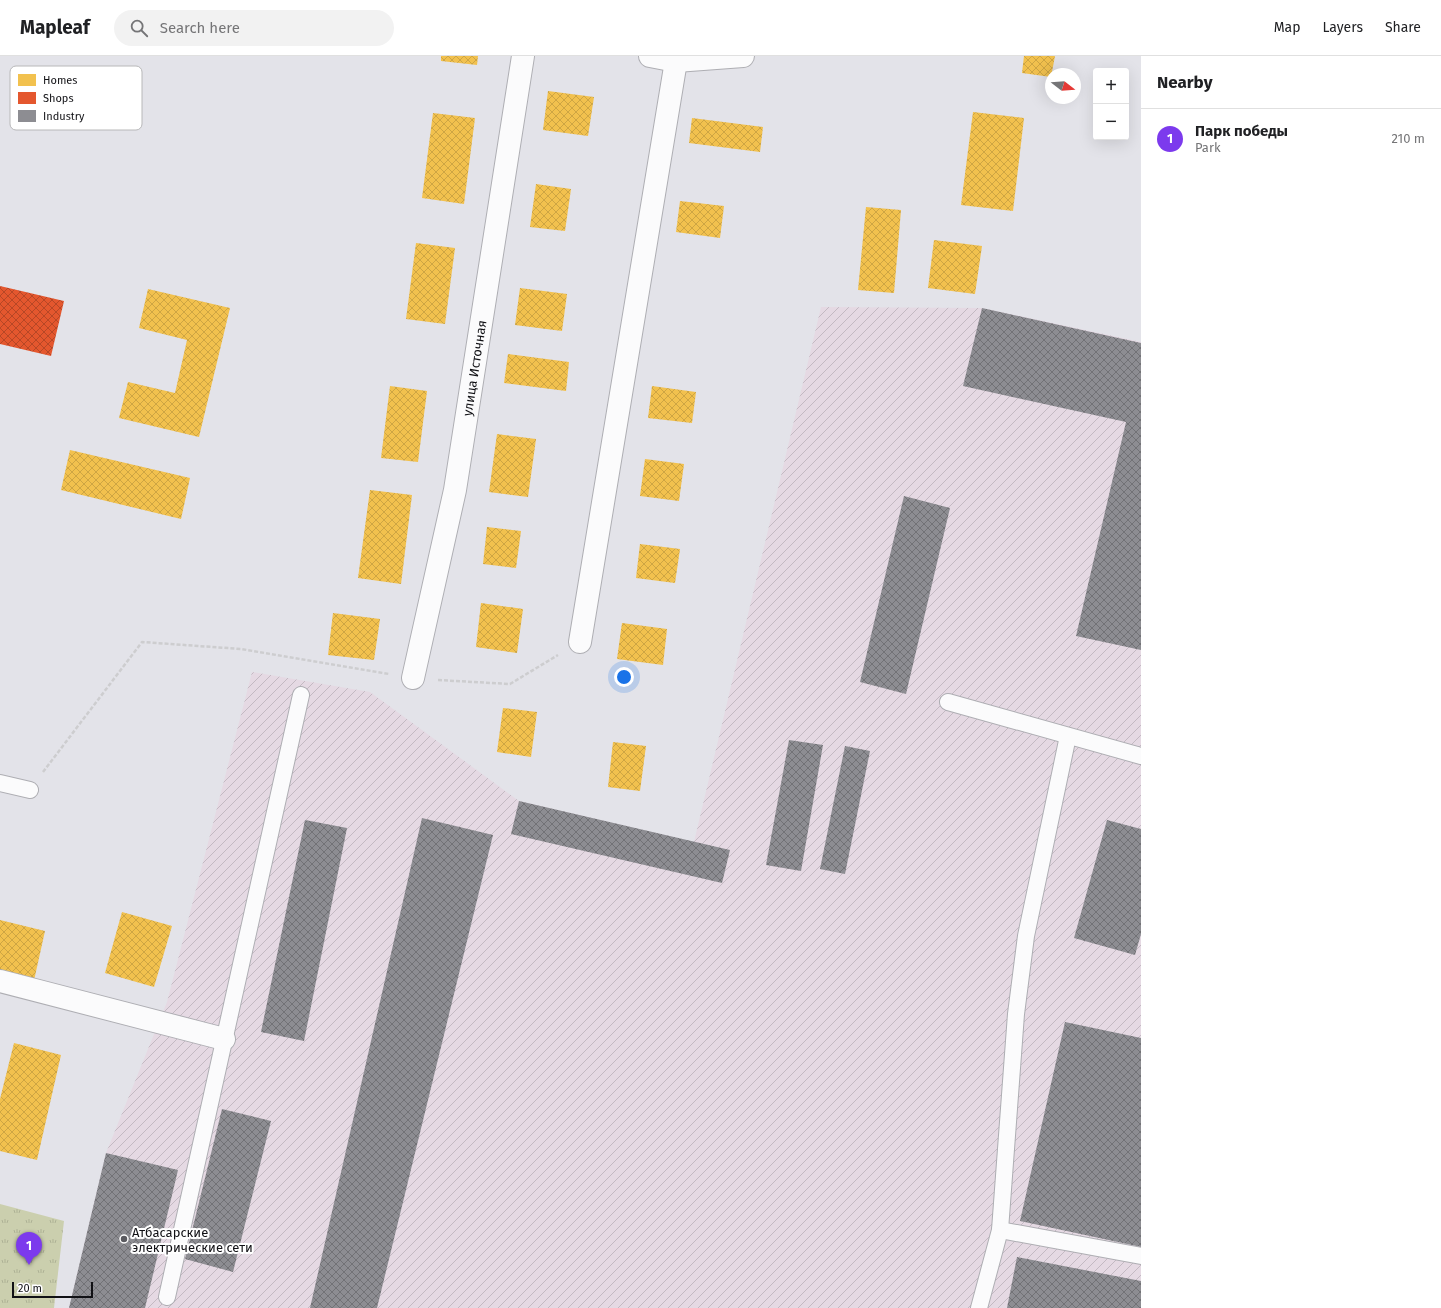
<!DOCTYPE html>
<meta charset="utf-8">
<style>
:root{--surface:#fff;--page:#f2f2f2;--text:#202124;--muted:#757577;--line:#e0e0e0;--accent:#7c3aed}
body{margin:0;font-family:"Fira Sans",sans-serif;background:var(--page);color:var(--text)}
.controls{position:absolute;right:12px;top:12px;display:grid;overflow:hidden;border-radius:4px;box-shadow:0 4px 16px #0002}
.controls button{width:36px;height:36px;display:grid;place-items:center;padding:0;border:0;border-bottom:1px solid var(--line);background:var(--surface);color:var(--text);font:20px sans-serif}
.compass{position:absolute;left:1045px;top:12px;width:36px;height:36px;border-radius:50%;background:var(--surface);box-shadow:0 4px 16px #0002;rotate:107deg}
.scale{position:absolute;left:12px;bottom:10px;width:81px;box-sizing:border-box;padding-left:4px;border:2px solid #111115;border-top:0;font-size:11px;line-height:14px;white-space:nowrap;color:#111115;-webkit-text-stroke:3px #fff;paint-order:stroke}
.you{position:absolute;left:624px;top:621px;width:14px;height:14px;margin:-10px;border:3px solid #fff;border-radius:50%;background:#1a73e8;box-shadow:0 0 0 6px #1a73e833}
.badge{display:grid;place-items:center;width:26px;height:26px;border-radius:50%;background:var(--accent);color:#fff;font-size:13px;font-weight:700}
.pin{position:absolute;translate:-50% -33px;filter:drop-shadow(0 1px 2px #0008)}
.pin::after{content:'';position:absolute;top:21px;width:14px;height:12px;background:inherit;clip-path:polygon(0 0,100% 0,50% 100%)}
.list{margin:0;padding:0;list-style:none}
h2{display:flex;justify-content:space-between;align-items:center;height:52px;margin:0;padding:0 16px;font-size:17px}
h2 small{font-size:13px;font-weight:400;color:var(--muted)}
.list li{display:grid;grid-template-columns:26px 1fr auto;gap:12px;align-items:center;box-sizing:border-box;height:60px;padding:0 16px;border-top:1px solid var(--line)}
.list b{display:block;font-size:15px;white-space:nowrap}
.list p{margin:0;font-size:13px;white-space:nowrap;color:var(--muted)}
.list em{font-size:13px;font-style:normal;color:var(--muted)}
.icon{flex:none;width:22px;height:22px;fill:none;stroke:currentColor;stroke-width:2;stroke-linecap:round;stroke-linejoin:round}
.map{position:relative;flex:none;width:1141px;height:1252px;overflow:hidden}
header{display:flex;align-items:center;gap:24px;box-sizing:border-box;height:56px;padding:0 20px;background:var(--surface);border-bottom:1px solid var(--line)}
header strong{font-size:19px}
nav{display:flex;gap:22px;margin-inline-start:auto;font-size:14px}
.search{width:280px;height:36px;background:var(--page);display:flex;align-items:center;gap:10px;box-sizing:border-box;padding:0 14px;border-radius:22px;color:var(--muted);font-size:15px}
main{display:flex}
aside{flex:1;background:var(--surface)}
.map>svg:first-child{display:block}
.industrial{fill:url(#industrial-furrows)}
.park{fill:url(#park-tufts)}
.homes{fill:url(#homes-cross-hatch)}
.shops{fill:url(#shops-cross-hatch)}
.industry{fill:url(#industry-cross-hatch)}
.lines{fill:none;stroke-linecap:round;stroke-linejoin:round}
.service-casing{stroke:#aeaeb3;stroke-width:18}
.minor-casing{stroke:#aeaeb3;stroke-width:24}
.path{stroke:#cdcdcf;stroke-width:2.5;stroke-dasharray:4 2;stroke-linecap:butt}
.service{stroke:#fbfbfc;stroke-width:16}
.minor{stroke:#fbfbfc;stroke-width:22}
.poi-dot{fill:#5a5a5f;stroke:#fff;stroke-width:1.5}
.labels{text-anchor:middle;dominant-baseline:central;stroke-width:4;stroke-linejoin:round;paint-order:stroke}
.street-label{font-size:13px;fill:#111115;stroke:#fff}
.poi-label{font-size:13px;fill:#111115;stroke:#fff;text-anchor:start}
.key{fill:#fff;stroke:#b8b8b9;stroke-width:1}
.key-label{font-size:11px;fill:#111115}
</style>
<header>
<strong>Mapleaf</strong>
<div class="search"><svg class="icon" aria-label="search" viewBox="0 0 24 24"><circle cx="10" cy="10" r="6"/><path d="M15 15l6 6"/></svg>Search here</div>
<nav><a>Map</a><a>Layers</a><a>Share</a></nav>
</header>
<main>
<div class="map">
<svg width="1141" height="1252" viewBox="0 0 1141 1252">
<defs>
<pattern id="industrial-furrows" width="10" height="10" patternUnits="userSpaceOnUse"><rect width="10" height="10" fill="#e5d9e3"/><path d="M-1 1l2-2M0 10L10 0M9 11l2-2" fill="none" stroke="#c3b9c2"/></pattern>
<pattern id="park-tufts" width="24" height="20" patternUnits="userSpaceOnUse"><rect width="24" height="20" fill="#cbcfae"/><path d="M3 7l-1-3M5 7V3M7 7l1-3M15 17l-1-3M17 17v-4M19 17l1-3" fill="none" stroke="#adb195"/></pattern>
<pattern id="homes-cross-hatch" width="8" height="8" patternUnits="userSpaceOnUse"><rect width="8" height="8" fill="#f2c14e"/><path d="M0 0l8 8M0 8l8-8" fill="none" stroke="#cea543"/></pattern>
<pattern id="shops-cross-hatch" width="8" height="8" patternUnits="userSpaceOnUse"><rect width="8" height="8" fill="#e4572e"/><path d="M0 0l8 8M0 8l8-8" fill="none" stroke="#b74726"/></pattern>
<pattern id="industry-cross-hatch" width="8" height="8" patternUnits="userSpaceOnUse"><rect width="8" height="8" fill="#8d8d92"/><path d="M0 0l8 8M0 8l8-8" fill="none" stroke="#727276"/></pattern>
</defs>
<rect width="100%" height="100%" fill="#e3e3e9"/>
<path class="industrial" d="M821 251 982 252 1141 286V1252H69L106 1097 167 946 252 616 370 636 519 745 694 786Z"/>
<path class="park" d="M0 1148 64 1165 54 1252H0Z"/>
<g class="homes">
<path d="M441 0H478L477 9 441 5Z"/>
<path d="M1024 0H1055L1051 21 1022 17Z"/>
<path d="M548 35 594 41 588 80 543 74Z"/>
<path d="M973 56 1024 62 1013 155 961 149Z"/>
<path d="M433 57 475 62 464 148 422 142Z"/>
<path d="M692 62 763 71 760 96 689 87Z"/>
<path d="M536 128 571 133 565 175 530 171Z"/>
<path d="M680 145 724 150 720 182 676 176Z"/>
<path d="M866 151 901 154 894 237 858 234Z"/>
<path d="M934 184 982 190 975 238 928 232Z"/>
<path d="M416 187 455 192 445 268 406 263Z"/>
<path d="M520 232 567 238 562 275 515 269Z"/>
<path d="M148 233 230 252 199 381 119 362 128 326 175 337 187 284 139 272Z"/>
<path d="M508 298 569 306 566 335 504 327Z"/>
<path d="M390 330 427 335 418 406 381 402Z"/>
<path d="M652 330 696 336 692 367 648 362Z"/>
<path d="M497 378 536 383 528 441 489 436Z"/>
<path d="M70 394 190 422 181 463 61 434Z"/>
<path d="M645 403 684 408 679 445 640 440Z"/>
<path d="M370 434 412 439 401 528 358 522Z"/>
<path d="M487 471 521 475 516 512 483 508Z"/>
<path d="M640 488 680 493 675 527 636 522Z"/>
<path d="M481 547 523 553 517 597 476 591Z"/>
<path d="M333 557 380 563 374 604 328 599Z"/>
<path d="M622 567 667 573 663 609 617 603Z"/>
<path d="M503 652 537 656 531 701 497 696Z"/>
<path d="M613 686 646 690 640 735 608 731Z"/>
<path d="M122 856 172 870 154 931 105 917Z"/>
<path d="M0 864 45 875 33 929 0 921Z"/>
<path d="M14 987 61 999 37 1104 0 1095V1043Z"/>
</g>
<path class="shops" d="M0 230 64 245 51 300 0 288Z"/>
<g class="industry">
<path d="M982 252 1141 287V594L1076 580 1126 366 963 330Z"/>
<path d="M904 440 950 452 906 638 860 626Z"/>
<path d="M789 684 823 689 801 815 766 809Z"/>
<path d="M845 690 870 695 845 818 820 813Z"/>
<path d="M519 745 730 794 722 827 511 778Z"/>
<path d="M422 762 493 779 377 1252H310Z"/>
<path d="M305 764 347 772 304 985 261 976Z"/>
<path d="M1107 764 1141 773V878L1135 899 1074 882Z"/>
<path d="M1065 966 1141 982V1191L1020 1165Z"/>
<path d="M222 1053 271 1065 233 1216 185 1203Z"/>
<path d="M106 1097 178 1114 145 1252H69Z"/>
<path d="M1017 1201 1141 1225V1252H1007Z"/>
</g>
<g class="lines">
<defs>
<g id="service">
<path d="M948 646 1141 700"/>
<path d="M0 727 30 734"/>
<path d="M1000 1174 1141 1200"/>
<path d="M167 1241 301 639"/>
<path d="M979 1252 1000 1174 1016 958 1026 880 1068 680"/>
</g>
<g id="minor">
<path d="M650 0 676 5 743 0"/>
<path d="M580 586 676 5"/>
<path id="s1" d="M413 622 455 434 523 0"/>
<path d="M0 925 224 983"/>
</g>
</defs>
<use href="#service" class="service-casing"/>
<use href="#minor" class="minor-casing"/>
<g class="path">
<path d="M438 624 510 628 558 599"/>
<path d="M43 716 142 586 241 593 389 618"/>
</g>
<use href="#service" class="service"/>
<use href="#minor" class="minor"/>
</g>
<circle class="poi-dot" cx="124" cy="1183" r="4"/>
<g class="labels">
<g class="street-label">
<text stroke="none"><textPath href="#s1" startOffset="316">улица Источная</textPath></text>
</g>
<g class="poi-label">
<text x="132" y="1176">Атбасарские<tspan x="132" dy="15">электрические сети</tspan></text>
</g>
</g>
<rect x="10" y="10" width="132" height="64" rx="6" class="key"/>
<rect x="18" y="18" width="18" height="12" fill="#f2c14e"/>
<rect x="18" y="36" width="18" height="12" fill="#e4572e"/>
<rect x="18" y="54" width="18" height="12" fill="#8d8d92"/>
<g class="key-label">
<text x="43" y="28">Homes</text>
<text x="43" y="46">Shops</text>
<text x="43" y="64">Industry</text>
</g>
</svg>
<div class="controls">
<button>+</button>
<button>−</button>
</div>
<svg class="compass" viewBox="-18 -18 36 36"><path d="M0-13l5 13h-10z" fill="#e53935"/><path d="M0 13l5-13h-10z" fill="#757577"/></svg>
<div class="scale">20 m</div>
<div class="you"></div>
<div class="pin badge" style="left:29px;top:1209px">1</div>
</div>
<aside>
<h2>Nearby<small></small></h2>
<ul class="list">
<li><span class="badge">1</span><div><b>Парк победы</b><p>Park</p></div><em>210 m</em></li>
</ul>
</aside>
</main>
